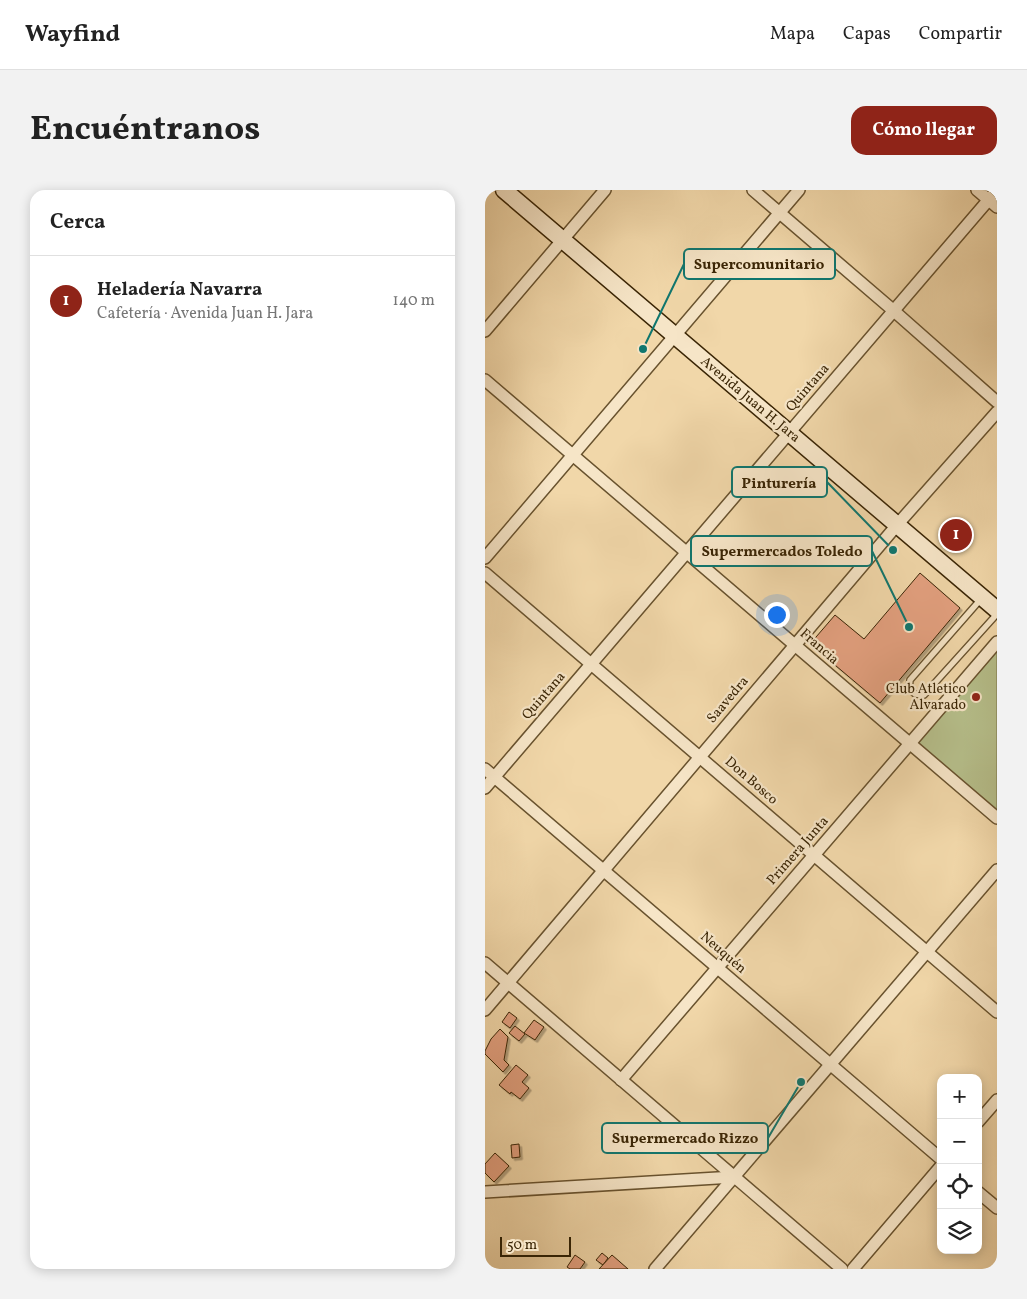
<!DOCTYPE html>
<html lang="es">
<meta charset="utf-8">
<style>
:root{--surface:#fff;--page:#f2f2f2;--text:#222;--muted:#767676;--line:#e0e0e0;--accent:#8f2418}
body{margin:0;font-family:Vollkorn,serif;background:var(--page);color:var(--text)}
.controls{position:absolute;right:15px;bottom:15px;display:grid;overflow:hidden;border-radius:10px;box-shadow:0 2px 12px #0003}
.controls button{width:45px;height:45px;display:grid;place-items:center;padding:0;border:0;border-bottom:1px solid var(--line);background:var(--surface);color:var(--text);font:25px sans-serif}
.scale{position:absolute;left:15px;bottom:12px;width:71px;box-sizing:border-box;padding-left:5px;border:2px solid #3a2505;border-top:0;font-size:14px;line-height:18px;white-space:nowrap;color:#3a2505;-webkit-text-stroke:4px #f6e5c7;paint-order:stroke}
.you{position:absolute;left:291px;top:424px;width:18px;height:18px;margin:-12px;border:4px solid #fff;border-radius:50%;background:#1a73e8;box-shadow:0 0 0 8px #1a73e833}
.badge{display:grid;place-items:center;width:32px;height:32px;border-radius:50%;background:var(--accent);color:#fff;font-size:16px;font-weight:700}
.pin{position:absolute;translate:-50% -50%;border:2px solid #fff;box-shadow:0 1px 5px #0006}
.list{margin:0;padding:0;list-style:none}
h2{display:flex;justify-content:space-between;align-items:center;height:65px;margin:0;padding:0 20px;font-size:21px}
h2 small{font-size:16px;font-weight:400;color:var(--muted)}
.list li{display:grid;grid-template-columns:32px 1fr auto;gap:15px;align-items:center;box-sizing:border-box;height:90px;padding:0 20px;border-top:1px solid var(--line)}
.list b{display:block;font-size:19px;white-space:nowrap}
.list p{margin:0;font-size:16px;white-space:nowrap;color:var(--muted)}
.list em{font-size:16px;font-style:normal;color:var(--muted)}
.icon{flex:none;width:28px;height:28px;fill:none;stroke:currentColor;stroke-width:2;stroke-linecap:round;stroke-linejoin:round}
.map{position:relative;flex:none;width:512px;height:1079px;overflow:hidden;border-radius:15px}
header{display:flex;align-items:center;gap:30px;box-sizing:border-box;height:70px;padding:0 25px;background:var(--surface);border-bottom:1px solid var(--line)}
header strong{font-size:24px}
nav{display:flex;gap:28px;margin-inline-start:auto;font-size:18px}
.intro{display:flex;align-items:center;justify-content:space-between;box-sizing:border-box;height:120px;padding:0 30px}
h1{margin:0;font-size:35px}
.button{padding:12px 22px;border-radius:15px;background:var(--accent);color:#fff;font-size:18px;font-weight:700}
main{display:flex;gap:30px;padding:0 30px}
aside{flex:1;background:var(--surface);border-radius:15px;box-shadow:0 2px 12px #0003}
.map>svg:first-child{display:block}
.green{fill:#b6bf8b;stroke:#787248}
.building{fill:#e3a07f;stroke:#3a2505;filter:url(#shadow)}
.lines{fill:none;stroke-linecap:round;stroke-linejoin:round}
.lane-casing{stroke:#68522e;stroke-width:8}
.street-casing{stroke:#68522e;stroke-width:14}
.secondary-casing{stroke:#3a2505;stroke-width:19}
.lane{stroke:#f6e5c7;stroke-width:5.5}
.street{stroke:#f6e5c7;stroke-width:11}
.secondary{stroke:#f6e5c7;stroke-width:16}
.poi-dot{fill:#8f2418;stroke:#f6e5c7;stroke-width:2}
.labels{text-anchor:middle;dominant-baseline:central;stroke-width:4.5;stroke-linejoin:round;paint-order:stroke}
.street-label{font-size:14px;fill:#3a2505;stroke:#f6e5c7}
.poi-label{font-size:14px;fill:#3a2505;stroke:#f6e5c7;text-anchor:end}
.leader{fill:none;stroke:#0f766e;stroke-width:2}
.callout-dot{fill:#0f766e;stroke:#f6e5c7;stroke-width:2}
.callout{fill:#f6e5c7;stroke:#0f766e;stroke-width:2}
.callout-label{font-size:15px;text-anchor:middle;font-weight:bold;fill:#3a2505}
</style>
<header>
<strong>Wayfind</strong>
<nav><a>Mapa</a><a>Capas</a><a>Compartir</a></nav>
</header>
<div class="intro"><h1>Encuéntranos</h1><a class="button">Cómo llegar</a></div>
<main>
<aside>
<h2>Cerca<small></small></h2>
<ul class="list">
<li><span class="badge">1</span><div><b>Heladería Navarra</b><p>Cafetería · Avenida Juan H. Jara</p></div><em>140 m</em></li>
</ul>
</aside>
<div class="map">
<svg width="512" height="1079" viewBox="0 0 512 1079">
<defs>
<filter id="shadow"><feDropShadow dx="2.5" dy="2.5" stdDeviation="0" flood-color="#0004"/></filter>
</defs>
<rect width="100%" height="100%" fill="#f1d7a9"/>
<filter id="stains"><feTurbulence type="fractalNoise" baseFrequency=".004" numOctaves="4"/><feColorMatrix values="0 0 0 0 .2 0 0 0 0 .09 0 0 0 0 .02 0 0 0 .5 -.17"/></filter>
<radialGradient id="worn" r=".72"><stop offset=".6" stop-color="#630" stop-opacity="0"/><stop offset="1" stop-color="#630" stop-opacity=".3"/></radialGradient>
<path class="green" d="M512 459V627L428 556Z"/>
<g class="building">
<path d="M435 383 475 418 395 513 325 454 350 425 379 449Z"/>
<path d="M24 822 32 828 25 838 17 832Z"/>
<path d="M49 830 59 837 50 850 39 843Z"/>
<path d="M30 836 40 844 34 851 24 843Z"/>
<path d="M15 839 23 847 19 870 24 875 18 882 0 864V861L6 849Z"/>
<path d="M31 875 43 885 37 892 44 898 35 909 26 902 25 904 14 895Z"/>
<path d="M34 954 35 967 27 968 26 955Z"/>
<path d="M10 963 24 976 9 992 0 983V974Z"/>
<path d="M117 1063 123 1068 118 1075 111 1070Z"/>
<path d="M90 1065 100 1072 95 1079H85L82 1077Z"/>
<path d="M127 1065 143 1079H114Z"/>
</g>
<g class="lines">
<defs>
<path id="lane" d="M496 409 425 490 424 499 430 504 439 505 512 424"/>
<g id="street">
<path d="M268 0 409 121 512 212"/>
<path d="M492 0 512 17"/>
<path d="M0 141 120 0"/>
<path d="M0 190 512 628"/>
<path d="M0 368 314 0"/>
<path d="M0 383 512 822"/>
<path d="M0 579 456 969"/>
<path d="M0 598 512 0"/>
<path d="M0 773 357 1079"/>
<path d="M0 820 412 335 512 222"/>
<path d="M136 890 512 452"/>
<path d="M493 932 512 910"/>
<path d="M0 1002 249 987"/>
<path d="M493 1002 512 1018"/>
<path d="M170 1079 512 680"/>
<path d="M368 1079 456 976"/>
</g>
<path id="secondary" d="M19 0 512 420"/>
</defs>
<use href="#lane" class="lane-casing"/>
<use href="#street" class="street-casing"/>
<use href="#secondary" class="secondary-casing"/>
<use href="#lane" class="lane"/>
<use href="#street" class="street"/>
<use href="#secondary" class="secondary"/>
</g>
<circle class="poi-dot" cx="491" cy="507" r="5"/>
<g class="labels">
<g class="street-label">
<text transform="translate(323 198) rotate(-49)">Quintana</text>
<text transform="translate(265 210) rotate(40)">Avenida Juan H. Jara</text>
<text transform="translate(334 457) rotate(41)">Francia</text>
<text transform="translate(59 506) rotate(-49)">Quintana</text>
<text transform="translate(243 510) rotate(-50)">Saavedra</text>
<text transform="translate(266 591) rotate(41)">Don Bosco</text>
<text transform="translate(313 661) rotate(-49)">Primera Junta</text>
<text transform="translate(238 763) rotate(41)">Neuquén</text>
</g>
<g class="poi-label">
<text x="481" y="499">Club Atletico<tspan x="481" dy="16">Alvarado</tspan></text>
</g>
</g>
<path class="leader" d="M158 159L199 74M408 360L342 292M424 437L387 361M316 892L283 948"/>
<g class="callout-dot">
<circle cx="158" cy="159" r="5"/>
<circle cx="408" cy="360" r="5"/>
<circle cx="424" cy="437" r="5"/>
<circle cx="316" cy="892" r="5"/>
</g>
<g class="callout">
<rect x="199" y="59" width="151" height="30" rx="5"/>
<rect x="247" y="277" width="95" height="30" rx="5"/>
<rect x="206" y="346" width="181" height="30" rx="5"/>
<rect x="117" y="933" width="166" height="30" rx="5"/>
</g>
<g class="callout-label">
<text x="274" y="79">Supercomunitario</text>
<text x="294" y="298">Pinturería</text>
<text x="297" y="366">Supermercados Toledo</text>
<text x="200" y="953">Supermercado Rizzo</text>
</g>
<rect width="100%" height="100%" filter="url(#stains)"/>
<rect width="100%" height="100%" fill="url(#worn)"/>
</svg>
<div class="controls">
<button>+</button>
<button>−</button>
<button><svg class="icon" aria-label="locate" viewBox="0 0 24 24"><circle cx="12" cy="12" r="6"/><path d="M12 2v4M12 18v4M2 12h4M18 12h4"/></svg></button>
<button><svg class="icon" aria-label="layers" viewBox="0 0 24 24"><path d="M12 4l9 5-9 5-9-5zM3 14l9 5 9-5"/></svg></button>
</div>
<div class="scale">50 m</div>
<div class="you"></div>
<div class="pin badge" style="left:471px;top:345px">1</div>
</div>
</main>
